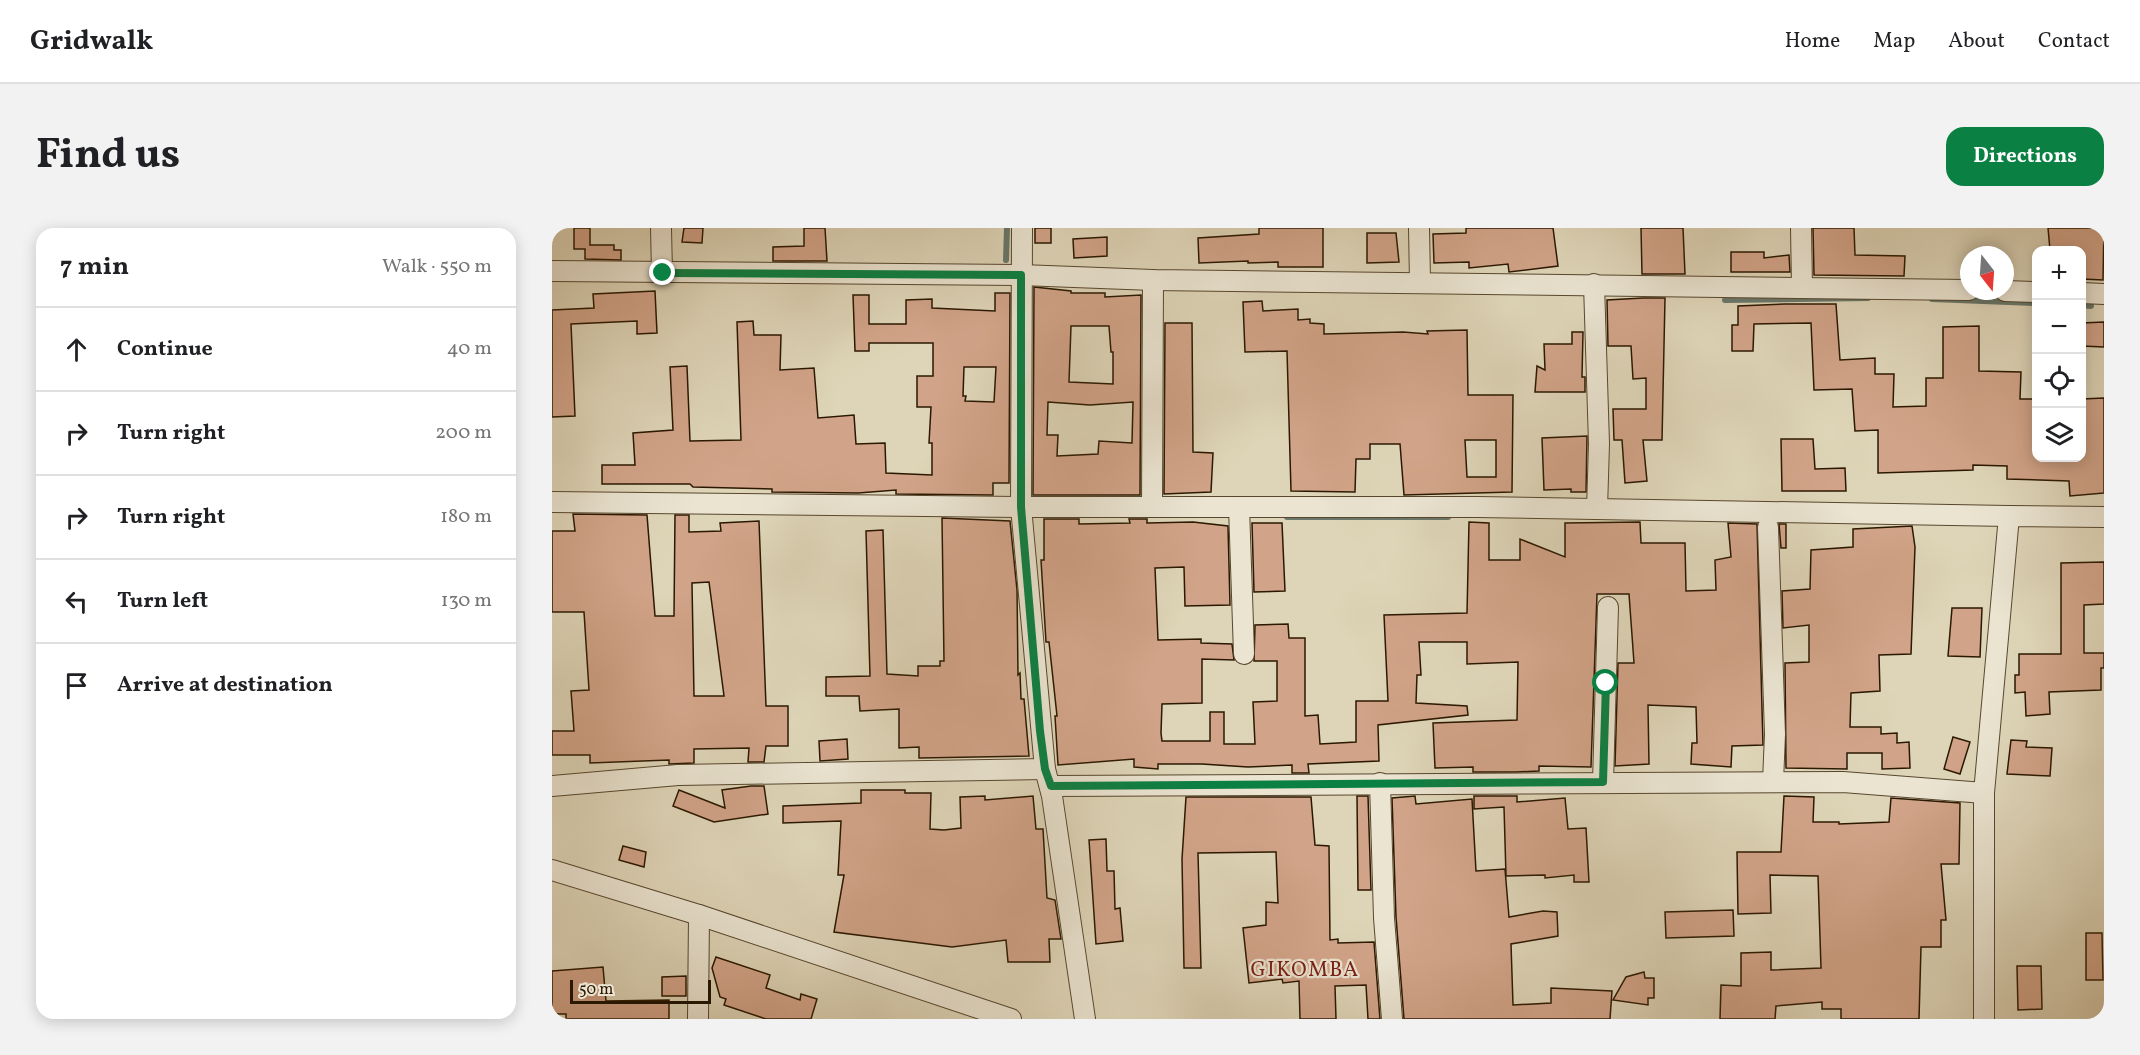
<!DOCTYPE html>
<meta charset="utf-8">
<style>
:root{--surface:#fff;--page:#f2f2f2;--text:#202124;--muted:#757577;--line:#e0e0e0;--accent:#0b8043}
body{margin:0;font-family:Vollkorn,serif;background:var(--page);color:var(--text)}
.controls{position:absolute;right:18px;top:18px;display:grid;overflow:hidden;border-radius:12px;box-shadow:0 3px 15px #0003}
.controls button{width:54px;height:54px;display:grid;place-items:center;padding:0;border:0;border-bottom:2px solid var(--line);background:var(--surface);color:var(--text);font:30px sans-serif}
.compass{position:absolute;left:1408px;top:18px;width:54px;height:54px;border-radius:50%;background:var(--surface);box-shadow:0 3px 15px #0003;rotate:163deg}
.scale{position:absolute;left:18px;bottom:15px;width:141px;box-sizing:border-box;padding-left:6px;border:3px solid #2b1800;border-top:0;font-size:16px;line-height:21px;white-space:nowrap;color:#2b1800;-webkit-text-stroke:4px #eae4d1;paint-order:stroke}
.stop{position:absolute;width:18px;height:18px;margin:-14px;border:4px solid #0b8043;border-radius:50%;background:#fff}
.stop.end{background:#0b8043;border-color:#fff;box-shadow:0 2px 6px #0008}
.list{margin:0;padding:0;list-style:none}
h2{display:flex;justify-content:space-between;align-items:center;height:78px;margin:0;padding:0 24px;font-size:26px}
h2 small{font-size:20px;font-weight:400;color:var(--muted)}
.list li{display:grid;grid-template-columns:39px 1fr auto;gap:18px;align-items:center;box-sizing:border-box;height:84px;padding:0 24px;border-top:2px solid var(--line)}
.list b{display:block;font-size:22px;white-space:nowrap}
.list em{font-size:20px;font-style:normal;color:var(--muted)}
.icon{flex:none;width:33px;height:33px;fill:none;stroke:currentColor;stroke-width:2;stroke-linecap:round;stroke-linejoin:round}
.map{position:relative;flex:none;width:1552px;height:791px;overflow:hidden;border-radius:18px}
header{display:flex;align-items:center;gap:36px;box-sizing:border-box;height:84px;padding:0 30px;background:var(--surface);border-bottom:2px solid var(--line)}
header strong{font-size:28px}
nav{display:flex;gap:33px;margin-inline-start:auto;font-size:21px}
.intro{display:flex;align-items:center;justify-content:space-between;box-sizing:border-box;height:144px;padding:0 36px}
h1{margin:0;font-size:42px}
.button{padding:15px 27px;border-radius:18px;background:var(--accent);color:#fff;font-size:21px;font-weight:700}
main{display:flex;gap:36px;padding:0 36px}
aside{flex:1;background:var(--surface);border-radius:18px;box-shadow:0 3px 15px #0003}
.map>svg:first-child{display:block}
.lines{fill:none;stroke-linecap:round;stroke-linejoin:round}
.stream{stroke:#69786b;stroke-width:6}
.building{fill:#d1a388;stroke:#2b1800;stroke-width:1.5;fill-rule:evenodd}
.street-casing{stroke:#58472e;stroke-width:22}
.street{stroke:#eae4d1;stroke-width:20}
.route{stroke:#0b8043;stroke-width:8}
.labels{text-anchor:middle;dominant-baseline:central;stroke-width:4.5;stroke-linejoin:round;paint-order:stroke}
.quarter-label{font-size:21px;letter-spacing:1.5px;fill:#7a1f14;stroke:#eae4d1}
</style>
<header>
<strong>Gridwalk</strong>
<nav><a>Home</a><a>Map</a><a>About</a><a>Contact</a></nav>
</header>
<div class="intro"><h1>Find us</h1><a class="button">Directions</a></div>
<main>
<aside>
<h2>7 min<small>Walk · 550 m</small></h2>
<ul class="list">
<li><svg class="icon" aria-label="ahead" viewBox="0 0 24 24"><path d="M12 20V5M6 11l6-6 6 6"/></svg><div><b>Continue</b></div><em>40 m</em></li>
<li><svg class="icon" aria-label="right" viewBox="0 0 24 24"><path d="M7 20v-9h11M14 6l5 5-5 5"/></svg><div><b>Turn right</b></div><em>200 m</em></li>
<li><svg class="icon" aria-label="right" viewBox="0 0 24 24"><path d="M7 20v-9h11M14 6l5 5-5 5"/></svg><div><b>Turn right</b></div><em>180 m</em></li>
<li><svg class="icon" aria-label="left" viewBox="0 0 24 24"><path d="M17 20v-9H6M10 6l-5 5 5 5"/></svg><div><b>Turn left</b></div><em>130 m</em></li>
<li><svg class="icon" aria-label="arrive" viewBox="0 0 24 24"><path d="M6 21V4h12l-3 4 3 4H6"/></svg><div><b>Arrive at destination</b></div></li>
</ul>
</aside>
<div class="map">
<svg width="1552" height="791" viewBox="0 0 1552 791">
<rect width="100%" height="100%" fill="#ded5b8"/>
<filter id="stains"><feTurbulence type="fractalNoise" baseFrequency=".00333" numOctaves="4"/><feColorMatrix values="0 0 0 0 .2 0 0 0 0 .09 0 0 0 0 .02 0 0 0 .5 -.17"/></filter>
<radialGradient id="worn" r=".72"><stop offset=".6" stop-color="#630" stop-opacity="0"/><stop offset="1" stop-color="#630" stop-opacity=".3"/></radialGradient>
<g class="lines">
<g class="stream">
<path d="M454 32 455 0"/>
<path d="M1380 71 1484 75"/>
<path d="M1173 72 1316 70"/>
<path d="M1530 77 1539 78"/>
<path d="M735 289H896"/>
</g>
</g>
<g class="building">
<path d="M22 0H38V17H62V22H69V32L33 31V21H22Z"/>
<path d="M132 0H151L150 15 130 14Z"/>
<path d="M252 0H273L275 33H221V19L252 18Z"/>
<rect x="483" y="0" width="16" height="15"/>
<path d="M707 0H771V39H726V34L696 35V33L647 35 646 10 707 6Z"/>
<path d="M914 0H1001L1006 38 957 44 956 36 917 40V34L882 35 881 6 914 5Z"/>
<path d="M1089 0H1131L1133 46H1090Z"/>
<path d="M1261 0H1302L1303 27 1353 28 1352 48 1262 47Z"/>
<path d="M1496 0H1552L1551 52 1530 51V22H1498Z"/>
<path d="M815 5H844L847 34 815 35Z"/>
<path d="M555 9V28L522 30 521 11Z"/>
<path d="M1179 24H1212V30L1237 27 1238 44H1179Z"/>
<path d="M482 59 519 63V65H553V69L589 67 588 267H481ZM519 98H557L559 124H561V156L517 154ZM496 174 538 177 581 174 580 215 547 213 546 226 505 228 506 207H495Z"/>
<path d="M103 63 105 105 85 106V93L19 96 23 188 0 189V82L42 80 41 66Z"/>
<path d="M443 65H458L457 255H441V267L344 266V262L306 265 220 264V261L141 259 138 256H50V237H83L81 205 121 202 118 139 135 138 138 213 189 212 185 94 201 93 202 107H229L228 142 262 140 266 190 302 187 304 216 333 215 334 245 380 247V215H377L379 179H365V148H381V115H317V123H303L301 67H317V96H354V72L380 71V80L443 83ZM412 139H444L442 174 413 173 414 168H411Z"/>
<path d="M1091 70H1113L1110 212H1091L1095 253 1073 255 1070 212H1062L1061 181H1094V150L1081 151 1079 118H1056L1055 72Z"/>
<path d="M710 73 711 83 746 81V92L758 91V95L772 96V106L851 104 876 106 875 103 915 102 916 167H961L960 264 852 267 848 216H818V231H804L803 264 739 263 735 123 693 124 691 74ZM913 212H944V249H915Z"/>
<path d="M1233 76H1284L1288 132 1323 130V146H1342L1341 179 1374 178V150H1391V99L1427 98V143L1469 144 1468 171H1485V230H1530V171L1552 170V265L1518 268 1517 253 1455 251V238L1421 237V242L1326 245V202L1303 203 1300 161 1262 162 1259 95 1202 96 1201 123H1180V97H1186V78Z"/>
<path d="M1552 94V119L1530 118V95Z"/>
<path d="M613 95H640L641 224 661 225 659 264 612 266Z"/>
<path d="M1020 104H1031L1030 149H1033V164H983L985 138 993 142 992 116H1020Z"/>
<path d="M1035 208 1034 264H1019V261L992 262 990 210Z"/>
<path d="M1229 211H1261L1263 241 1293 240 1294 263H1230Z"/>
<path d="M21 286 95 287 103 388H122L123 287H137V304L169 303 168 295 207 293 214 478H236V518H214L212 534H196L197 520 142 521V535L117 536V532L38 535V527H0V503H22L19 463 37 462 32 384H0V303H23ZM157 354 172 468H142L140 355Z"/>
<path d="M390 290 458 293 465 362 466 447 468 445 469 471H472L477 528 367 530V519L347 520V481L308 483 307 468H274V449L318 448 314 303 331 302 335 446 366 448V438H388V433H392Z"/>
<path d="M492 291H527V296L578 295 577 291H595V295L641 294 676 298 678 377 633 378 632 339 603 340 606 412 649 411V415L680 416 682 432 650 431V475L610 476 609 505 610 513H658V484H672V516H703L701 474 725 473V433H702L703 397 736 396 737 410H753V488L766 487 768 516 804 514V473H836L832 387 915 385 917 294 937 295V332H968V311L1013 329V295L1088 294 1089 315H1133L1134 363 1164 362 1163 332 1179 329 1176 295 1205 296 1211 517 1180 518 1179 539 1139 536 1140 515H1145L1144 479 1096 477 1097 536 1063 538 1066 435H1082L1077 366H1045L1039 539 987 538V543L964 544H921V539L883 540 881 495 965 492 966 434 915 436V414H867L869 447H865L864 475 915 478 916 487 826 497 827 533 756 536 757 545H740V537L696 539 650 536H606V541L582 539V531L506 537 503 488H505L497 414H494L489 332H492Z"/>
<path d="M700 295H730L733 363 702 364Z"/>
<path d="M1227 296H1234V320H1229Z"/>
<path d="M1360 298 1363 319 1359 426 1327 427 1328 463 1299 465 1298 499H1329V506L1345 505V515L1357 514 1358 540 1330 541V525H1295V541L1234 540 1233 435 1257 434V397L1231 400 1230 363 1258 361 1259 322 1301 319V301Z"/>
<path d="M1552 334V376L1532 377V425H1552V440H1549V462L1497 464 1498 486 1474 488 1473 464 1463 465V447H1467V426H1509V335Z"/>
<path d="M1400 380H1430L1428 429 1396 428Z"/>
<path d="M1401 509 1418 514 1408 546 1392 541Z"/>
<path d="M295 511 296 531 268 533 267 513Z"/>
<path d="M1459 512 1475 513 1474 519 1500 520 1498 548 1455 546Z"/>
<path d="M199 558H212L216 586 162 594 121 578 127 562 173 580 170 562Z"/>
<path d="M309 562H353V565H379L378 601 392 602 409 600 408 569 433 568V572L481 568 484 601H491L495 670 503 672 509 711H497L498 734H456L454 712 400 719 282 704 292 647H286L289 593 231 595V578L309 575Z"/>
<path d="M805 568H816L819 662H806Z"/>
<path d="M863 568 864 576 920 571 924 643 953 641 957 689 991 683 1005 684 1006 708 959 716 961 777 999 775V760L1060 763 1058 791H852L844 689 840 570Z"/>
<path d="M922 568H965V574L1013 570 1016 601 1034 600 1037 654H1022V647L993 650V647L954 648 952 579 922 581Z"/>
<path d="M1232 568 1262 569 1261 594H1287V596L1337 594 1339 570 1408 575 1407 636H1389L1394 692H1389V719H1369L1367 791H1289V781H1270V774L1224 778 1223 791H1168L1169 757 1189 758V725L1219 724V742L1269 740 1266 648 1218 647 1219 685 1186 686 1185 624H1229Z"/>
<path d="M634 569H759L763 617 777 618 778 712 786 711V715L822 714 828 791H816L814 757 783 758 784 791H748L747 753 731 755 730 751 697 755 691 700 714 697V674L726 675 724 624 646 625 649 740H632L630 631Z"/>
<path d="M554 611 555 643H562L563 681 568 680 571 713 544 716 537 612Z"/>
<path d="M71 618 94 624 92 639 67 632Z"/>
<path d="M1181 682 1182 708 1114 710 1113 684Z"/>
<path d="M1534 705H1550L1551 752H1534Z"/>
<path d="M164 729 218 747 214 760 248 772 249 766 265 771 259 791H214L172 777 174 771 168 769 160 740Z"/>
<path d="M1465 738H1489L1490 781 1466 782Z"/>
<path d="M51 739 54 773 117 772V791H14V786H0V743Z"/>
<path d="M1092 744 1093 750H1102V770H1096V777L1061 772 1074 749Z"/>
<path d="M134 748V768H110V749Z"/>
</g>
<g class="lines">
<defs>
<g id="street">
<path d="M109 0 110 45"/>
<path d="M470 0 469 279 493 541 500 568 533 791"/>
<path d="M867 0 868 54"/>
<path d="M1249 0 1250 59"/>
<path d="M0 43 469 47 601 52 1417 62"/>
<path d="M1042 56 1047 216 1045 281"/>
<path d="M1453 63 1484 64"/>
<path d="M1530 65 1552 66"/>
<path d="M0 274 469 279H925L1457 288"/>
<path d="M600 279 601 52"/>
<path d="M687 279 692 426"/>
<path d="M1216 299 1223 506 1221 554"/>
<path d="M1051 554 1056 379"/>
<path d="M828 555 832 690 840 791"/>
<path d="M0 558 126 547 493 541"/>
<path d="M499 558 1291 554 1432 565"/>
<path d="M0 642 147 687 459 791"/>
<path d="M146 791 147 687"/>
<path d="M1432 791V565L1457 288 1552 289"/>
</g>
</defs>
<use href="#street" class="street-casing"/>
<use href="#street" class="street"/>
</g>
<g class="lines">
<path class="route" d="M111 45 469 47V279L488 503 493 541 499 558 1051 554 1054 455"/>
</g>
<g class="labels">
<g class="quarter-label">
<text x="753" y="742">GIKOMBA</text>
</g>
</g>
<rect width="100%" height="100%" filter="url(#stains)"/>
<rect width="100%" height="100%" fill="url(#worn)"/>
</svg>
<div class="controls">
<button>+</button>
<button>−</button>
<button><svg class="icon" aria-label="locate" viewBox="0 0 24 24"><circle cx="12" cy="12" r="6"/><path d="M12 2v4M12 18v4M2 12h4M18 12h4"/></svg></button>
<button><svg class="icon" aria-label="layers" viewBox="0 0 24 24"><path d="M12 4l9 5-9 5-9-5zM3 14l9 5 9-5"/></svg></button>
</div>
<svg class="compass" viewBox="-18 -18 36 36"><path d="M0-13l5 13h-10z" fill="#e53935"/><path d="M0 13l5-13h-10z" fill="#757577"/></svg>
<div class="scale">50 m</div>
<div class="stop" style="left:1054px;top:455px"></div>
<div class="stop end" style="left:111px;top:45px"></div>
</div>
</main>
